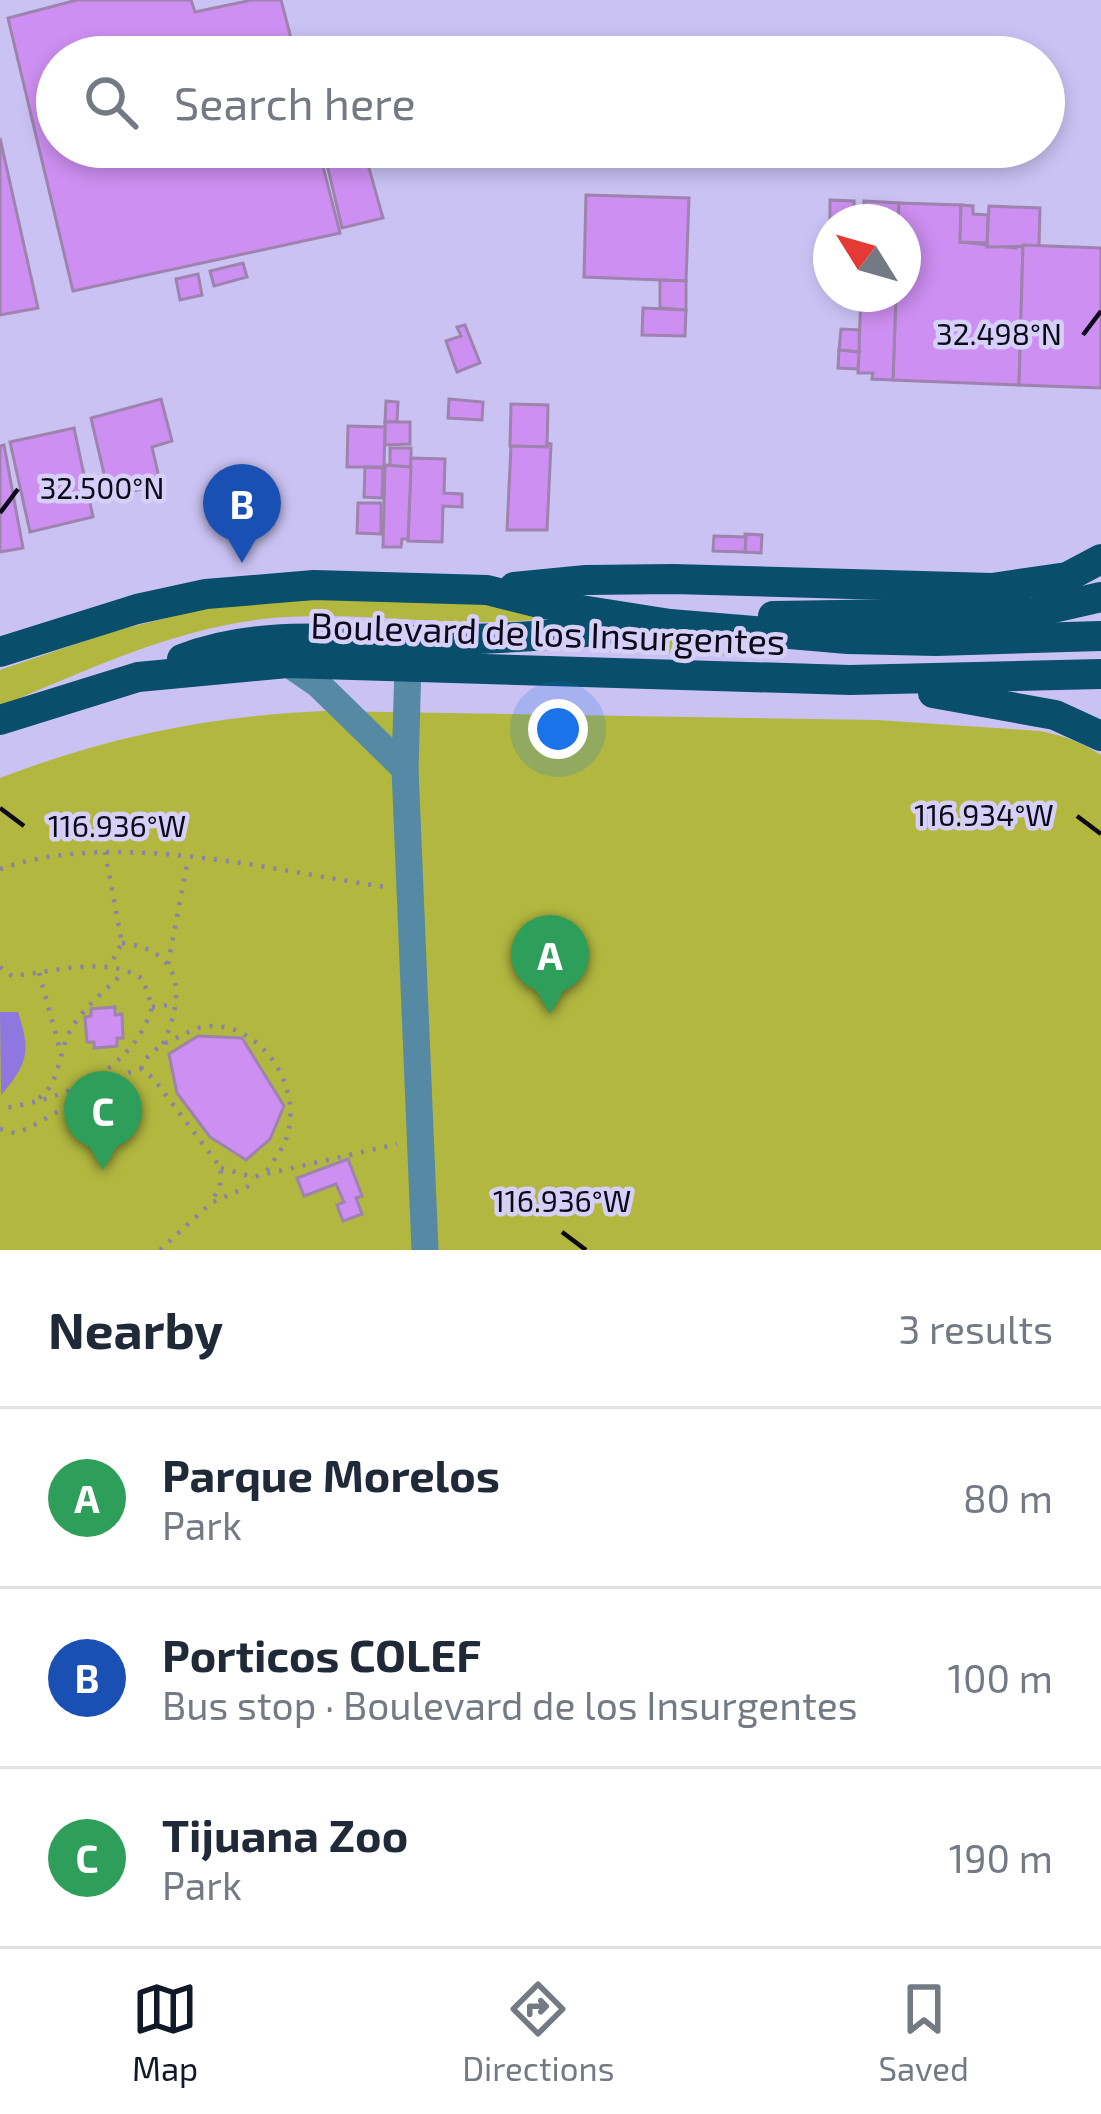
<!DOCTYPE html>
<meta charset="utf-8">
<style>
:root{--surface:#fff;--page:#f2f2f3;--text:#1f2937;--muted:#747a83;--line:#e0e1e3;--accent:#111827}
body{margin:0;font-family:"Exo 2",sans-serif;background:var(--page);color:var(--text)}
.compass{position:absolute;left:813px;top:204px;width:108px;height:108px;border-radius:50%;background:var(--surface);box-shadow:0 6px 18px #0003;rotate:307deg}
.you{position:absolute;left:558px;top:729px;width:42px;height:42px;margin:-30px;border:9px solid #fff;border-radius:50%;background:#1a73e8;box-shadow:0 0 0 18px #1a73e833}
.badge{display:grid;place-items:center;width:78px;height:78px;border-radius:50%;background:var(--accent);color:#fff;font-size:39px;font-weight:700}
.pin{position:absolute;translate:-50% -99px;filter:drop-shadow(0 3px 6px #0008)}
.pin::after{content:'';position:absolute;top:63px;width:42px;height:36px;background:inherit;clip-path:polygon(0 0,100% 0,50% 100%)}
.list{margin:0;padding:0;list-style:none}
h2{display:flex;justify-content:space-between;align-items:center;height:156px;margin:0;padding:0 48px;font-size:51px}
h2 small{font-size:39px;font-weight:400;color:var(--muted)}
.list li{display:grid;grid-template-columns:78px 1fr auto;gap:36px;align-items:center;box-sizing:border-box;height:180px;padding:0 48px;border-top:3px solid var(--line)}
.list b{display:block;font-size:45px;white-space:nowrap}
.list p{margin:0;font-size:39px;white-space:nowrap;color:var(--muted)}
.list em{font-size:39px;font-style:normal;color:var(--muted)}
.icon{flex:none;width:66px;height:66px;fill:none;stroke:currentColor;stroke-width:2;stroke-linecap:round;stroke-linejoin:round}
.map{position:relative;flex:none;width:1101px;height:1250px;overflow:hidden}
.search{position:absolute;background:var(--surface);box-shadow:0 6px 18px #0003;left:36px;right:36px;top:36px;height:132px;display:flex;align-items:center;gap:30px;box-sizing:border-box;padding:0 42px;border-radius:66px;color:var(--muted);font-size:45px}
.sheet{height:696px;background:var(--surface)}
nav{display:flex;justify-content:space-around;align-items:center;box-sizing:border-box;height:168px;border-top:3px solid var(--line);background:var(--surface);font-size:33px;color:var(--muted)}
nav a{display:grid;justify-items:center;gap:6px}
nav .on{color:var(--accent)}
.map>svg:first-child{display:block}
.green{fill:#b1b73f}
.water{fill:#9077e0}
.building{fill:#ce8ff2;stroke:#9d83ad;stroke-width:3}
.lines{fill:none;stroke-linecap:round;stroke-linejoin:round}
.path{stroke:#8983a9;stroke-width:4.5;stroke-dasharray:3 9;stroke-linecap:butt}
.minor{stroke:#5689a4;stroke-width:27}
.major{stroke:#094e6a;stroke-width:30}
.ticks{fill:none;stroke:#0c0919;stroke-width:4.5}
.labels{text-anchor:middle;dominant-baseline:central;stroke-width:9;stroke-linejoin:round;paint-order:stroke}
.street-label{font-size:36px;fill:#0c0919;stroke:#d6d0f8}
.ticks-label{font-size:30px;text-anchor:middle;fill:#0c0919;stroke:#d6d0f8;stroke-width:9;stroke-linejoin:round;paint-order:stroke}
</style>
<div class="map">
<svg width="1101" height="1250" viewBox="0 0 1101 1250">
<rect width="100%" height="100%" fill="#cac2f3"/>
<g class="green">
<path d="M392 597 463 599 558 617C460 632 361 608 263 619 169 630 86 671 0 706V670L111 632 206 608 254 601Z"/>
<path d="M642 638H676L736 656 600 649Z"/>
<path d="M324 711 877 720 1040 731C1064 736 1081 742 1101 755V1250H0V778C106 737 211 716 324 711Z"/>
</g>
<path class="water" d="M0 1012H18C31 1052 28 1063 1 1095Z"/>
<g class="building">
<path d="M77 0H191L195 12 252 0H281L296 57H57V147H318L340 233 73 291 8 18Z"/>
<path d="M0 138 38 308 0 315Z"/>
<path d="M323 147H363L383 218 342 228Z"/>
<path d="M586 195 689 198 686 281 584 277Z"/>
<path d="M830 200 854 201V221H830Z"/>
<path d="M864 201 899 203 898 222H863Z"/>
<path d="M899 203 961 205 960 242 1016 248V245H1023L1019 385 893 380 896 294H903V222H898Z"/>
<path d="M961 205 973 206V214L988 215 987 243 960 242Z"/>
<path d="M989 206 1040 208 1039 246 987 247Z"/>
<path d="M1023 245 1101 248V388L1019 385Z"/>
<path d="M243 263 247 277 214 286 210 271Z"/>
<path d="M198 274 202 295 180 300 176 279Z"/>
<path d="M660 280 686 281V310L660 308Z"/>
<path d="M861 294H896L893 380 872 379 873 373H858Z"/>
<path d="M643 308 686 310 685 336 642 335Z"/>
<path d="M465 325 480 363 457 372 446 341 461 336 457 327Z"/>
<path d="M841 329 859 330V352L839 350Z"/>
<path d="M839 350 859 352 858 369 838 368Z"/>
<path d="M161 399 172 441 152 447 161 486 109 495 91 418Z"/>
<path d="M449 399 483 402 482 420 448 418Z"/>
<path d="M386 401 398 402 397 422H385Z"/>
<path d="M511 404 548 405 547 447 510 446Z"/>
<path d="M385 422H410V444L385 445Z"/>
<path d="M348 426 385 427 384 467H347Z"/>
<path d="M74 428 93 517 30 532 10 442Z"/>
<path d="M547 443 551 444 547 530H507L511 446 547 447Z"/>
<path d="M4 445 23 548 0 552V446Z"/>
<path d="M390 448H411V467L390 468Z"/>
<path d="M411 458 445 459 444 493 462 494V507L443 506 442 542 408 541Z"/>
<path d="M385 465 411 467 408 539H402L401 547H383Z"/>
<path d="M365 467 383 468 382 498 364 497Z"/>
<path d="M358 503H381V534L357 533Z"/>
<path d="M745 534 762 535 761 553 745 552Z"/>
<path d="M714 536 746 537 745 552 713 551Z"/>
<path d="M115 1007V1015L122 1014 123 1038H117V1046L94 1048V1042H87L85 1017 91 1016V1009Z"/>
<path d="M198 1036 242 1038 284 1106 270 1139 246 1160 210 1137 177 1093 169 1054Z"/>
<path d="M348 1159 362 1196 356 1198 362 1214 343 1221 337 1205 344 1202 336 1184 304 1196 297 1178Z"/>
</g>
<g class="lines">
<g class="path">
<path d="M105 852 122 943 110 965"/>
<path d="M0 869C115 829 268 870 386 887"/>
<path d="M122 943C184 950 185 996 163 1044"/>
<path d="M168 964 188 859"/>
<path d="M0 967 12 976C53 972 107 955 143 979L152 1007C134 1072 60 1100 0 1109"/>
<path d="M39 973 61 1053"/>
<path d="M152 1007 176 1004"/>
<path d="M141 1069C146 1054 160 1045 174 1039 185 1034 198 1026 210 1026 264 1024 306 1092 285 1142 280 1153 271 1163 265 1174"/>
<path d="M39 1098C61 1082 58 1052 71 1029 84 1007 106 990 124 972"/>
<path d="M0 1129 15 1133 29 1128 123 1074 141 1069 153 1078 221 1168 220 1186 211 1203"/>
<path d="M221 1168 253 1177 397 1144"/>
<path d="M160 1250 211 1203 247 1187 253 1177"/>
</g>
<g class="minor">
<path d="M287 663 319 685 405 769"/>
<path d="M408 665 405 769 425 1250"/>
</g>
<g class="major">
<path d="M514 587 586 580 673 579 992 588 1067 577 1101 559"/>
<path d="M773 616 1035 612 1101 597"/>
<path d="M0 652 137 609 206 594 314 585 487 590 543 604 670 624 848 639 936 641 1101 636"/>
<path d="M182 659C258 629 340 641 419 640 489 640 559 635 629 628"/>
<path d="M933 693 1055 715 1101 736"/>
<path d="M0 720 138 677 287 663 850 680 1101 674"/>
</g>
</g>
<path class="ticks" d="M1083 335 1101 311M0 513 18 489M0 808 24 826M1077 816 1101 834M562 1232 586 1250"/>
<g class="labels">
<g class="street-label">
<text transform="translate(548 632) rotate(2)">Boulevard de los Insurgentes</text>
</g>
</g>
<g class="ticks-label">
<text x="999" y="345">32.498°N</text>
<text x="102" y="499">32.500°N</text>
<text x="984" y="826">116.934°W</text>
<text x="117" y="837">116.936°W</text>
<text x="562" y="1212">116.936°W</text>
</g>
</svg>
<svg class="compass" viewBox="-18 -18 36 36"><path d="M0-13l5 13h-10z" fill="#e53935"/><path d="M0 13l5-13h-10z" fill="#747a83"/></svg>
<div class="you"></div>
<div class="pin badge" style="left:550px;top:1014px;background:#2e9e5b">A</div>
<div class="pin badge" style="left:242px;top:563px;background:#1a4fb4">B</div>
<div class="pin badge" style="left:103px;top:1170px;background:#2e9e5b">C</div>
<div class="search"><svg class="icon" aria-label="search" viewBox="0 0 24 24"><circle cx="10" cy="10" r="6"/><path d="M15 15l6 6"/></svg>Search here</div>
</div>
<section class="sheet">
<h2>Nearby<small>3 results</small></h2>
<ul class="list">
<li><span class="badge" style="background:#2e9e5b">A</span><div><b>Parque Morelos</b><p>Park</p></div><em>80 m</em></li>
<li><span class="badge" style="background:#1a4fb4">B</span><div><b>Porticos COLEF</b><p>Bus stop · Boulevard de los Insurgentes</p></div><em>100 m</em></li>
<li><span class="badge" style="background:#2e9e5b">C</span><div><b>Tijuana Zoo</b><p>Park</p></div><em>190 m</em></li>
</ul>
</section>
<nav>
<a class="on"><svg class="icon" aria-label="map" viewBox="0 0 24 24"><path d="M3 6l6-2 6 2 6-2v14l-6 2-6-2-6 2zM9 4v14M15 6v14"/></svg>Map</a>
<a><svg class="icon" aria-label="directions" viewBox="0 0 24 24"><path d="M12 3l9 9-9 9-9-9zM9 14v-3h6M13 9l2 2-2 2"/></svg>Directions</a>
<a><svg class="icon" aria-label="saved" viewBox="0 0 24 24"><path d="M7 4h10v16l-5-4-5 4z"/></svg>Saved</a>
</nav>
